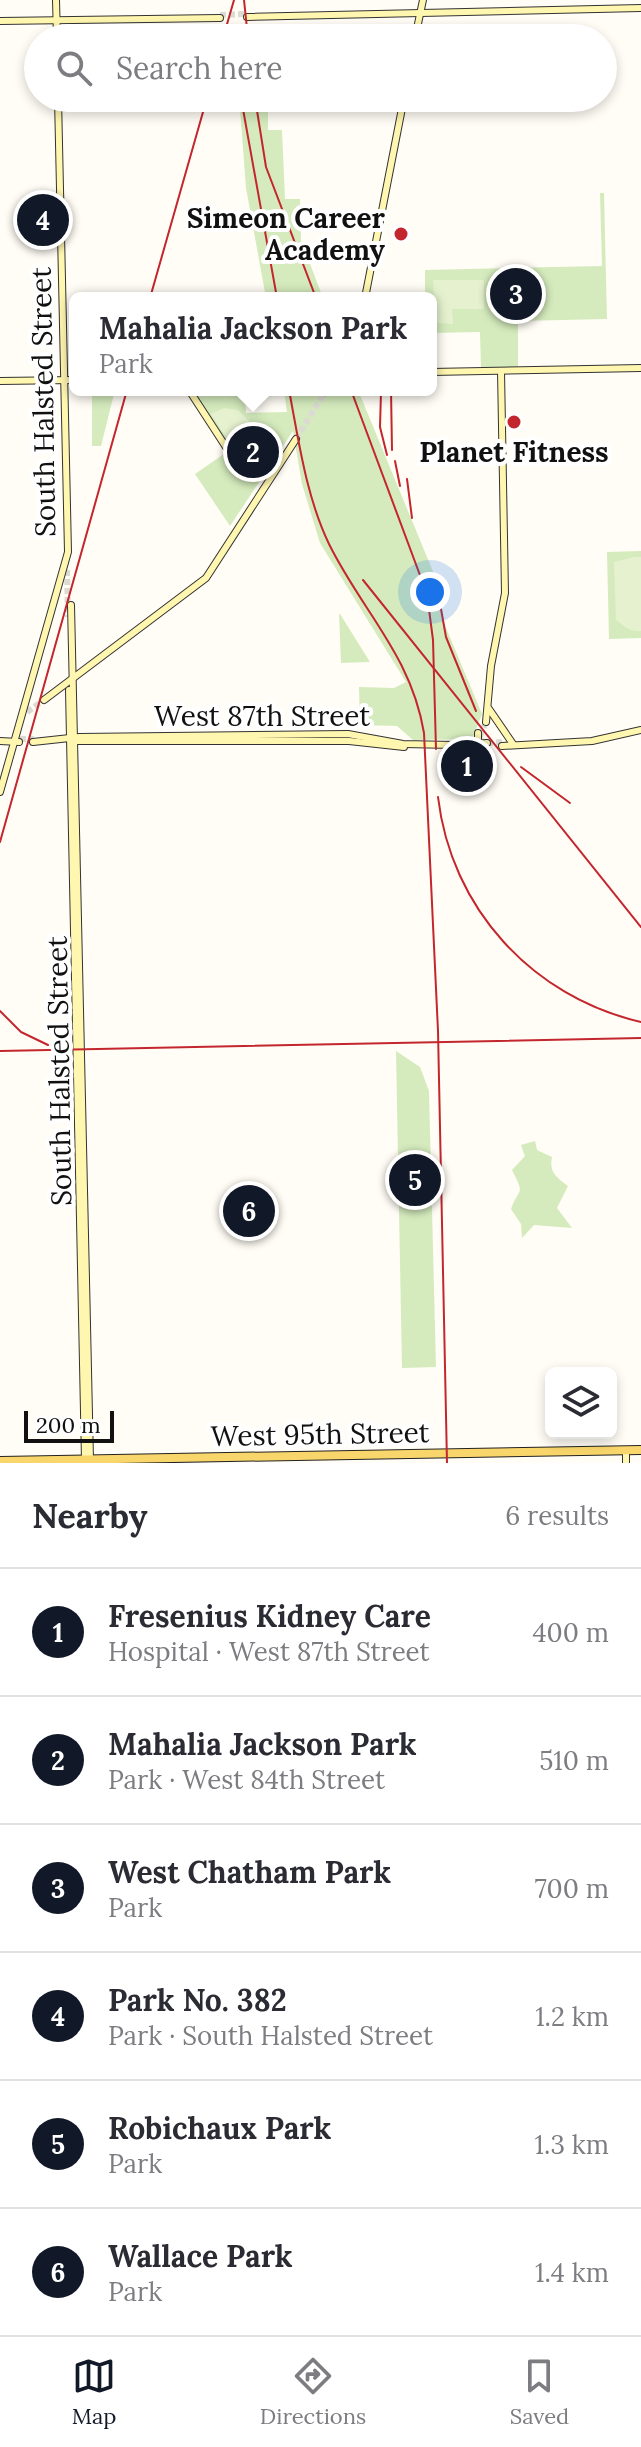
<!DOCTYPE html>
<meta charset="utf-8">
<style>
:root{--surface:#fff;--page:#f2f2f3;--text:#2b2b33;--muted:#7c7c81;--line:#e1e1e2;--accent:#111827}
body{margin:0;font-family:Lora,serif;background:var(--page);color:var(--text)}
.controls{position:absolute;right:24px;bottom:24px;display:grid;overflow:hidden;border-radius:12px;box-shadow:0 4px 12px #0003}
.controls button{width:72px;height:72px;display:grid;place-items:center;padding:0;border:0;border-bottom:2px solid var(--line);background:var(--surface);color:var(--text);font:40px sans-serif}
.scale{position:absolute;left:24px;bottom:20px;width:90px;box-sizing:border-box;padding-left:8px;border:4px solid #111;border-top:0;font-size:22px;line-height:28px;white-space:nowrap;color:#111;-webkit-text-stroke:6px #fff;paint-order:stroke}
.you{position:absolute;left:430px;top:592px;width:28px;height:28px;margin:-20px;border:6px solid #fff;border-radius:50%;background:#1a73e8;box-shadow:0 0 0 12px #1a73e833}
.badge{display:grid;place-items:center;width:52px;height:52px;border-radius:50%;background:var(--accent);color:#fff;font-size:26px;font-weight:700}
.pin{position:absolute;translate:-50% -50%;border:4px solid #fff;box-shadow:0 2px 8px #0006}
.popup{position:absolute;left:69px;top:292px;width:368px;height:104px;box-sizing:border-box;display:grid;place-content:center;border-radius:12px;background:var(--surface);filter:drop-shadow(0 2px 6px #0005);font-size:26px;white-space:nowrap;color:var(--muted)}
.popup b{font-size:30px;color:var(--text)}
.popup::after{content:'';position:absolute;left:50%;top:100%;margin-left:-16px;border:16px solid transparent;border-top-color:var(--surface)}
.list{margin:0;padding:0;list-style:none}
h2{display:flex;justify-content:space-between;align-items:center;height:104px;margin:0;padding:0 32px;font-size:34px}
h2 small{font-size:26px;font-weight:400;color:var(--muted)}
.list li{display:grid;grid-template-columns:52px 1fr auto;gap:24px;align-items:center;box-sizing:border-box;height:128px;padding:0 32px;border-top:2px solid var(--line)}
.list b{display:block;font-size:30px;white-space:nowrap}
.list p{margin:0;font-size:26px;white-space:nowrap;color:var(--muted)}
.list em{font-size:26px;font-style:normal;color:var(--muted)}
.icon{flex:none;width:44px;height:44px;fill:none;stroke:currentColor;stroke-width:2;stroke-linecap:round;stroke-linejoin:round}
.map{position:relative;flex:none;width:641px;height:1463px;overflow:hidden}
.search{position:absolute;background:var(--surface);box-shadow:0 4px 12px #0003;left:24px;right:24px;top:24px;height:88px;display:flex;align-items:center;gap:20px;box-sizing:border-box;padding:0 28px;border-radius:44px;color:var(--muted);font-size:30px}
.sheet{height:872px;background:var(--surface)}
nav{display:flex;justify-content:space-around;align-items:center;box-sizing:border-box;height:112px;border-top:2px solid var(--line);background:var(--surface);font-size:22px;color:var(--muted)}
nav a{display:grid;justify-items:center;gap:4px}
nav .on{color:var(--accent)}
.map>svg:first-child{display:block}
.green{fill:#d5ebbd}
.pitch{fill:#e6f2cf}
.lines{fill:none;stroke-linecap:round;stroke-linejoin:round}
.secondary-tunnel{stroke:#dbdad3;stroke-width:6;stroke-dasharray:6 3;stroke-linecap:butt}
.secondary-casing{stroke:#333;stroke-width:8}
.primary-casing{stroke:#222;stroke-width:10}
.secondary{stroke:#fff6b0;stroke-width:6}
.primary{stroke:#f9d66b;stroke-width:8}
.rail{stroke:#c4262e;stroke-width:2}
.poi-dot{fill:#c4262e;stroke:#fff;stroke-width:3}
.labels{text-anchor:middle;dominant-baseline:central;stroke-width:8;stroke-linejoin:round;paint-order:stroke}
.poi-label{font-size:28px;font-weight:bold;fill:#111;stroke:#fff;text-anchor:end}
.street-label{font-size:28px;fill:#111;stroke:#fff}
</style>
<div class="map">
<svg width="641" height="1463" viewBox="0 0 641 1463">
<rect width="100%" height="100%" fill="#fffdf5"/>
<g class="green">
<path d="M268 108V130H282L285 199H300L301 241 309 242V261L323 298H266L246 188 240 109Z"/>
<path d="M600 193H604L607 319 518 321V367L481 368 480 332 431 333V298H425V270L602 266Z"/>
<path d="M92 390H115L101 446H92Z"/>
<path d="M193 390H245L246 413 287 412 284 390H358L439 586 444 623 482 714 472 739 413 740 397 726 360 725 359 687 394 688 406 682 320 543 302 484 293 431 230 526 195 474 231 449Z"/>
<path d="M641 551V638L609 639 607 552Z"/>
<path d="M339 614H340L370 662 341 663Z"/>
<path d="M396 1051 420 1067 429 1091 436 1367 402 1368Z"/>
<path d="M535 1141 537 1150 552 1157C549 1172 556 1177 568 1186L557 1208 572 1228 534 1225 522 1238 521 1224 511 1209C520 1186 525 1196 512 1170L525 1156 521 1145Z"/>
<path d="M240 1190H257L258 1232 241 1233Z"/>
</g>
<g class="pitch">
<path d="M433 280H484V309H452L453 324 436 323Z"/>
<path d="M224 408 238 410 251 423 226 437 211 414Z"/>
<path d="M634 557H641V631C629 632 624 626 616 620L614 562Z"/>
</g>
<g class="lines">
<g class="secondary-tunnel">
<path d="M220 15 247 14"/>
<path d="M296 439 325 392"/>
<path d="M67 570 68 617"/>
<path d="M27 712 44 700"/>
<path d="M480 736 486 722"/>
<path d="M20 739H34"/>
<path d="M487 743 502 742"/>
</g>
<defs>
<g id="secondary">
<path d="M56 0 57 38"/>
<path d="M247 17 641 8"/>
<path d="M0 21 220 18"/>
<path d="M415 38 423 0"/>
<path d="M365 298 404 98"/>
<path d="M431 372 641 368"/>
<path d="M0 381 75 380"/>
<path d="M189 390 237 464H278"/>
<path d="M325 392 326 390"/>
<path d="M71 605 90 1460"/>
<path d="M69 690 85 1460"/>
<path d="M44 700 206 578 296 439"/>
<path d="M489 709 513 744"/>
<path d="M486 722 491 666 505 593 501 371"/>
<path d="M478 733V744"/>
<path d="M0 741 19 742"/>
<path d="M72 741H349L404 747"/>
<path d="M33 742 79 737 348 734 403 744 454 745"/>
<path d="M451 746 487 743"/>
<path d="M502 746 592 741 641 730"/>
<path d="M0 792 68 552 58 98"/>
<path d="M626 1450V1463"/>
</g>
<path id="primary" d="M0 1461 641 1450"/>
</defs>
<use href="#secondary" class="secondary-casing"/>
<use href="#primary" class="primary-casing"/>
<use href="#secondary" class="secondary"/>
<use href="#primary" class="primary"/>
<g class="rail">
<path d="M244 0 248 38"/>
<path d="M223 38 234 0"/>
<path d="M241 98 277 298"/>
<path d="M255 98 266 167 316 298"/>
<path d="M150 298 207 98"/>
<path d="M289 390C299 442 306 496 329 544 362 611 411 655 424 733L438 1031 447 1463"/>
<path d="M351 390 427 594 433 640 436 749"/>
<path d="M391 390 392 450"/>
<path d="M381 392 380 427 387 455"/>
<path d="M395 461 400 486"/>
<path d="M407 479 412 518"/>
<path d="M363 580 641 927"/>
<path d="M441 609 446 637 476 711"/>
<path d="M521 767 570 803"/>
<path d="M438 797C451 908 532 997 641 1022"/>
<path d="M0 842 127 390"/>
<path d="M0 1011 21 1032 48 1045"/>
<path d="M0 1051 641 1038"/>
</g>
</g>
<g class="poi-dot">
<circle cx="401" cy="234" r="8"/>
<circle cx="514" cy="422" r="8"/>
</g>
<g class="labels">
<g class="poi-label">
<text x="385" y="218">Simeon Career<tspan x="385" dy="32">Academy</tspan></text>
<text x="514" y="452" text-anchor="middle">Planet Fitness</text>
</g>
<g class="street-label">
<text transform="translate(43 402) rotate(-91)">South Halsted Street</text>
<text x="262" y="716">West 87th Street</text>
<text transform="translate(59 1071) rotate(-91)">South Halsted Street</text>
<text transform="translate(320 1434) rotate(-1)">West 95th Street</text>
</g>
</g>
</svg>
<div class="controls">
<button><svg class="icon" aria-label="layers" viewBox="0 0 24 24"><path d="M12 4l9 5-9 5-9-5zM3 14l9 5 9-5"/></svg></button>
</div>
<div class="scale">200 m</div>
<div class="you"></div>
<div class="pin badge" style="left:467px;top:766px">1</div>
<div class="pin badge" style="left:253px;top:452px">2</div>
<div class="popup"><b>Mahalia Jackson Park</b>Park</div>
<div class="pin badge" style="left:516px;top:294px">3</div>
<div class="pin badge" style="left:43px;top:220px">4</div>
<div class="pin badge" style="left:415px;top:1180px">5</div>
<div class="pin badge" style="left:249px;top:1211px">6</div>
<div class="search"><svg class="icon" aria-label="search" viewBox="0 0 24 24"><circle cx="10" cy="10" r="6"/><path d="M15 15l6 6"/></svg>Search here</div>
</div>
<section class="sheet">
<h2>Nearby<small>6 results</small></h2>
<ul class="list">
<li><span class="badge">1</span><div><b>Fresenius Kidney Care</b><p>Hospital · West 87th Street</p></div><em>400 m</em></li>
<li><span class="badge">2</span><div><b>Mahalia Jackson Park</b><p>Park · West 84th Street</p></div><em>510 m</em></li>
<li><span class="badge">3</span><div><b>West Chatham Park</b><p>Park</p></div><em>700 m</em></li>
<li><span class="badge">4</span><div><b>Park No. 382</b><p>Park · South Halsted Street</p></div><em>1.2 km</em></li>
<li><span class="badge">5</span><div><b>Robichaux Park</b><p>Park</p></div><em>1.3 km</em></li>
<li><span class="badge">6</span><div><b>Wallace Park</b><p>Park</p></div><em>1.4 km</em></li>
</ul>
</section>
<nav>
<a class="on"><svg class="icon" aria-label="map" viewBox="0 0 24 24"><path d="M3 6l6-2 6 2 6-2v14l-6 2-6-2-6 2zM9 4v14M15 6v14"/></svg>Map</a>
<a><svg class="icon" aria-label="directions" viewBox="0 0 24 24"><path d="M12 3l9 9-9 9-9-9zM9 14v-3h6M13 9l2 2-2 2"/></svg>Directions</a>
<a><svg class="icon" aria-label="saved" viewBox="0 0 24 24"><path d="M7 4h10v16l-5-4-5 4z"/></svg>Saved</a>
</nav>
